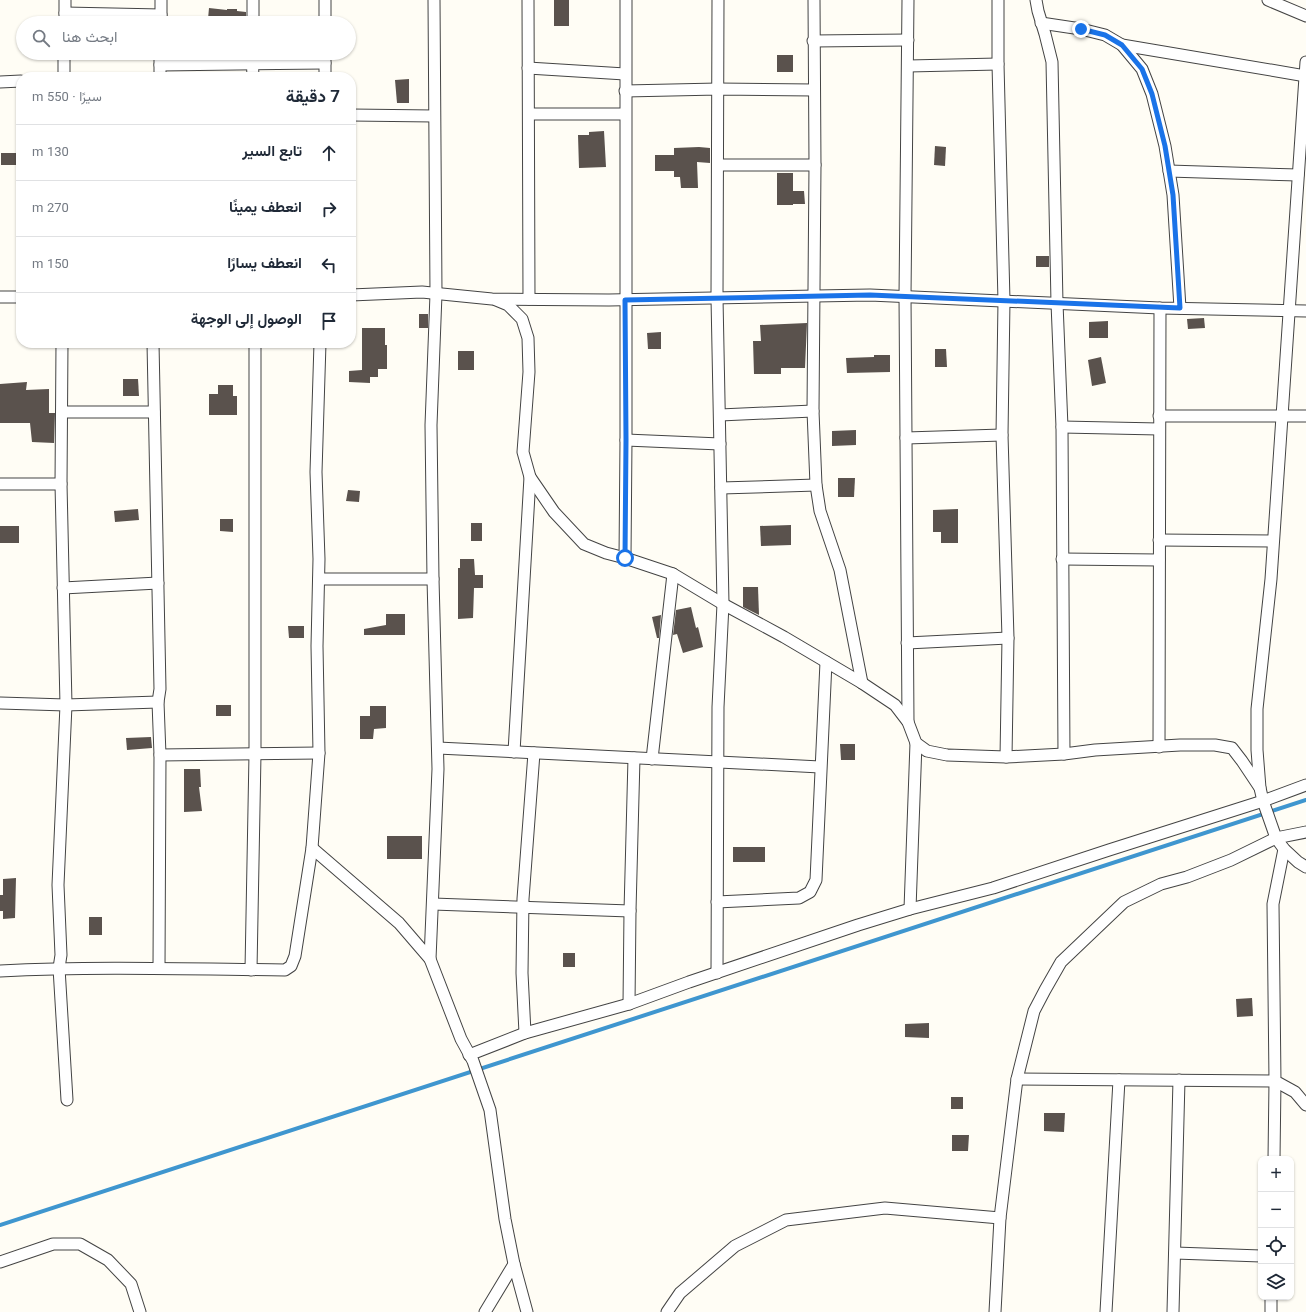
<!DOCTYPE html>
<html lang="ar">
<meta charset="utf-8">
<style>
:root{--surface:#fff;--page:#f2f2f3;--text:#1f2937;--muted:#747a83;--line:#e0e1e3}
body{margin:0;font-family:Georgia,Vazirmatn,serif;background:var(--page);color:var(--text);direction:rtl}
.controls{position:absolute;right:12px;bottom:12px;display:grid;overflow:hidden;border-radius:8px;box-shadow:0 1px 3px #0004}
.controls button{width:36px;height:36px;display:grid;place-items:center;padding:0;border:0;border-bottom:1px solid var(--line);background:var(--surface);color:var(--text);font:20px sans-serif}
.stop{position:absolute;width:12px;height:12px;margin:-9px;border:3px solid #1a73e8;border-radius:50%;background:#fff}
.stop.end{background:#1a73e8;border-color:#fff;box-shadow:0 1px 4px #0008}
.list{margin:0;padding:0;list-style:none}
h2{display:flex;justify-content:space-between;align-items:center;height:52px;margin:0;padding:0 16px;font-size:17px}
h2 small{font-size:13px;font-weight:400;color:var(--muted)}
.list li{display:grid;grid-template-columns:26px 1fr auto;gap:12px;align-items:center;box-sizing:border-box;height:56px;padding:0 16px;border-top:1px solid var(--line)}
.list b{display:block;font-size:15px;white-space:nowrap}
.list em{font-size:13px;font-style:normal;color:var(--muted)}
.icon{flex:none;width:22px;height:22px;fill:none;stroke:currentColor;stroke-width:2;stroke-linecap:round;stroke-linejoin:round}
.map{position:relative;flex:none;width:1306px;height:1312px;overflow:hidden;direction:ltr}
.search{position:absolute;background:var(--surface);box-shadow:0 1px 3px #0004;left:16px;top:16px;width:340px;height:44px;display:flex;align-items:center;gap:10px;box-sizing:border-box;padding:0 14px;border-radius:22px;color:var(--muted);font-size:15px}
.panel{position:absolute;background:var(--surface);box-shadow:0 1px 3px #0004;left:16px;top:72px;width:340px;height:276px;border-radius:16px;direction:rtl}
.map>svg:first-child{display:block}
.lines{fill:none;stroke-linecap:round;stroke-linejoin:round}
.stream{stroke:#3f96cf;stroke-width:4}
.building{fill:#5a524d}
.minor-casing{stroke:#444;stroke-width:13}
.minor{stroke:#fff;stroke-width:11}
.route{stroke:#1a73e8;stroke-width:5}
</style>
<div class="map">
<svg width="1306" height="1312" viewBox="0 0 1306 1312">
<rect width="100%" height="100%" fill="#fffdf5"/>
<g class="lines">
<path class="stream" d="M0 1225 1306 800"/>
</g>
<g class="building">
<rect x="554" y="0" width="15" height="26"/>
<path d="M209 8 227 10V9H237V11L246 12V20L208 19Z"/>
<rect x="777" y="55" width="16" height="17"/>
<path d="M409 79V103H397L395 80Z"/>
<path d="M604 131 606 167 579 168 578 135H589V132Z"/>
<path d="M935 146 946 147 945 166 934 165Z"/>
<path d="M699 147 710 148V163L697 162 698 188H681L680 177H674V171H655V155H674V148Z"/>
<rect x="1" y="153" width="20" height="12"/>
<path d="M777 173H793V191H804L805 204H793V205H777Z"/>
<rect x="1036" y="256" width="13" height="11"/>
<rect x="419" y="314" width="9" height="14"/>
<path d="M1204 318 1205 328 1188 329 1187 319Z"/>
<path d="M1108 321V338H1089V322Z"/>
<path d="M807 323 805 368H781V374H754L753 341H761L760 325Z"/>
<path d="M362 328H385V345H387V369H378V377H370V383L349 382V371L362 370Z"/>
<path d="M661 332V349H648L647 333Z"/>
<path d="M935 349H946L947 367H935Z"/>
<rect x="458" y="351" width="16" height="19"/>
<path d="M874 355H890V372L847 373 846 358 874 357Z"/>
<path d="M1101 357 1106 383 1092 386 1088 360Z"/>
<path d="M123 379H138L139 396H123Z"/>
<path d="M27 382 26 390 49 389V413H55L54 443 32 442 30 423H0V384Z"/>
<path d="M218 385H233V396H237V415H209V394H218Z"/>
<path d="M856 430V445L832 446V431Z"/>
<path d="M838 478H855L854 497H838Z"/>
<path d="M348 490 360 491 359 502 346 501Z"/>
<path d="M138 509 139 520 115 522 114 511Z"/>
<path d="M958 509V543H941V532H933V510Z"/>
<path d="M220 519H233V532L220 531Z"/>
<rect x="471" y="523" width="11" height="18"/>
<path d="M791 525V545L761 546 760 526Z"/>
<rect x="0" y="526" width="19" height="17"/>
<path d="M460 559H474L475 575H483V588H474L473 618 458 619V568H460Z"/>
<path d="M743 587H758L759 615 743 607Z"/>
<path d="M691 607 696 628 698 627 703 647 683 653 677 634 673 635 676 610Z"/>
<path d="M386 614H405V635H364V629L386 625Z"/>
<path d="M661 615 659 638H657L652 617Z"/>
<path d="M288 626H304V638H289Z"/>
<rect x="216" y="705" width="15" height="11"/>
<path d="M370 706H386V728L374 729 373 739H360V716H370Z"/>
<path d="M151 737 152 748 127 750 126 738Z"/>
<path d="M840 744H855V760H841Z"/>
<path d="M184 769H200L201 787H199L202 811 184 812Z"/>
<rect x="387" y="836" width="35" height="23"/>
<rect x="733" y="847" width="32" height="15"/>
<path d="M16 878 15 918 3 919V911H0V895H3V879Z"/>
<rect x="89" y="917" width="13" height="18"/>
<rect x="563" y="953" width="12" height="14"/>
<path d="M1252 998 1253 1016 1237 1017 1236 999Z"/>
<path d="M929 1023V1038L905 1037V1024Z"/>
<rect x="951" y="1097" width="12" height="12"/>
<path d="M1044 1113H1065L1064 1132 1044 1131Z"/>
<path d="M952 1135H969L968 1151H952Z"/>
</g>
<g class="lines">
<defs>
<g id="minor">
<path d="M325 0V23"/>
<path d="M528 0 529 299"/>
<path d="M814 0 815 165 813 411 816 485 820 511 840 570 862 683"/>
<path d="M908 0 905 296 908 722"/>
<path d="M998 0V64L1004 301 1002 435 1008 638 1006 757"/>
<path d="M1036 0 1038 11 1045 34 1052 62 1057 303 1062 427 1064 754"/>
<path d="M1268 0 1306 16"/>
<path d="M65 13 161 15"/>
<path d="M65 23V0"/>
<path d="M161 23V0"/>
<path d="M253 23V0"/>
<path d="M1041 23 1081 29 1105 35 1122 45 1142 69 1152 94 1165 146 1173 195 1180 308"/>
<path d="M813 41 908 40"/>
<path d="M1122 45 1306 76"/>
<path d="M252 53 253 77"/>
<path d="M325 53V77"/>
<path d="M160 65 325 63"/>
<path d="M908 66 998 64"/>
<path d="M528 68 625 74"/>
<path d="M64 77V53"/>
<path d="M160 77V53"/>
<path d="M0 82 21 81"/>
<path d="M625 91 718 89 814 90"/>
<path d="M529 114H625"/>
<path d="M351 115 434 116"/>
<path d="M718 165H815"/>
<path d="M1169 171 1298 175"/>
<path d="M351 295 422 292 492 299 609 300 870 295 1160 308 1306 311"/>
<path d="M0 297H21"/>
<path d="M496 300 508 305 522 319 528 338 529 372 523 452 530 477 514 752"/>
<path d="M62 343 61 484 66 705 58 885 61 955 59 968 67 1100"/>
<path d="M153 343 160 689 158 702 160 755 159 968"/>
<path d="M62 412H154"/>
<path d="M720 415 813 411"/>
<path d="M1159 416H1306"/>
<path d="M1062 427 1159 429"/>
<path d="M906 438 1002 435"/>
<path d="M626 440 720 444"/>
<path d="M530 477 554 512 584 544 606 553 625 558 673 574 723 604 784 637 862 683 895 705 908 722 916 743 927 751 947 755 1006 757 1064 754 1095 750 1180 745H1215L1232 748 1242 761 1260 788 1263 801 1276 838 1284 849 1298 862 1306 867"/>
<path d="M0 484H61"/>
<path d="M721 488 816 485"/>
<path d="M1159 540 1273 541"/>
<path d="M625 558 626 440V0"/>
<path d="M1062 559 1159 560"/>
<path d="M319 579H433"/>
<path d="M63 588 158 583"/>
<path d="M907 643 1008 638"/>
<path d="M0 703 66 705 158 702"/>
<path d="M1159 747 1160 308"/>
<path d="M438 748 820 767"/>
<path d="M160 755 319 753"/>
<path d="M652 759 673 574"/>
<path d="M1260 788 1257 750V709L1271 579 1306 62"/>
<path d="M312 848 399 923 430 959 461 1039 473 1061 490 1110 505 1219 514 1264 527 1312"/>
<path d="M1284 849 1273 904 1275 1081 1295 1092 1306 1105"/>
<path d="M717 902 799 898 810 892 816 880 826 662"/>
<path d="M433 904 630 911"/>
<path d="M910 909 916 743"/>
<path d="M430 959 438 769 433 579 431 425 436 294 434 0"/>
<path d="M251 970 255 754V343"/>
<path d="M0 971C95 966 190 969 285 970L291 966 295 956 312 848 319 753 317 646 319 559 316 472 320 343"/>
<path d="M717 973 718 707 723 604 717 298 718 0"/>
<path d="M629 1004 630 911 634 758"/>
<path d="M525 1033 522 973 523 899 534 753"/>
<path d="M469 1055 525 1033 629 1004 689 982 858 925 910 909 993 888 1109 850 1263 801 1306 785"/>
<path d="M1017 1079 1275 1081 1274 1159"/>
<path d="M1175 1253 1261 1256"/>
<path d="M0 1262 53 1244H80L108 1260 131 1284 140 1312"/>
<path d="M485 1312 514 1264"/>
<path d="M667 1312 680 1293 735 1246 786 1220 885 1208 1000 1218"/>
<path d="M995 1312 1000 1218 1017 1079 1034 1011 1045 990 1061 962 1124 902 1161 884 1187 877 1231 860 1276 838 1306 832"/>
<path d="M1106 1312 1119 1080"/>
<path d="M1173 1312 1179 1080"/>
<path d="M1271 1312V1297"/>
</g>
</defs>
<use href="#minor" class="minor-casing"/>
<use href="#minor" class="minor"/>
</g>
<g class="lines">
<path class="route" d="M625 558 626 440 625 300 870 295 1180 308 1173 195 1165 146 1152 94 1142 69 1122 45 1105 35 1081 29"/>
</g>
</svg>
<div class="controls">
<button>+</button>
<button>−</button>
<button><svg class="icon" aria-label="locate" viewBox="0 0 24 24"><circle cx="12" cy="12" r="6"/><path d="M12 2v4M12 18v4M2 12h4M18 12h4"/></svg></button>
<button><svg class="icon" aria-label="layers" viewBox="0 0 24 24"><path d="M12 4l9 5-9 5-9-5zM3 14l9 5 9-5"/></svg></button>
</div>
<div class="stop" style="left:625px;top:558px"></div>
<div class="stop end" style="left:1081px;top:29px"></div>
<div class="search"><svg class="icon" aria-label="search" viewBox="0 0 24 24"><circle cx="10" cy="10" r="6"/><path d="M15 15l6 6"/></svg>ابحث هنا</div>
<section class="panel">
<h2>7 دقيقة<small>سيرًا · 550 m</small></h2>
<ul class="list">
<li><svg class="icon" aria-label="ahead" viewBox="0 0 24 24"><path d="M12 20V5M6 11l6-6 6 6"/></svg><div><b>تابع السير</b></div><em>130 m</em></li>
<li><svg class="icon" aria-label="right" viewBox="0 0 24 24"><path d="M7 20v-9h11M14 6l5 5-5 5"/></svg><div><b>انعطف يمينًا</b></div><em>270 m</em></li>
<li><svg class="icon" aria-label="left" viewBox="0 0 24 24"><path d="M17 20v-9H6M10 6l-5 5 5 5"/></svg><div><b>انعطف يسارًا</b></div><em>150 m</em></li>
<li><svg class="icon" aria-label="arrive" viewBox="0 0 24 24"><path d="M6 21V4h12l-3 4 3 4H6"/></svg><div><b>الوصول إلى الوجهة</b></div></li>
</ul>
</section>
</div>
